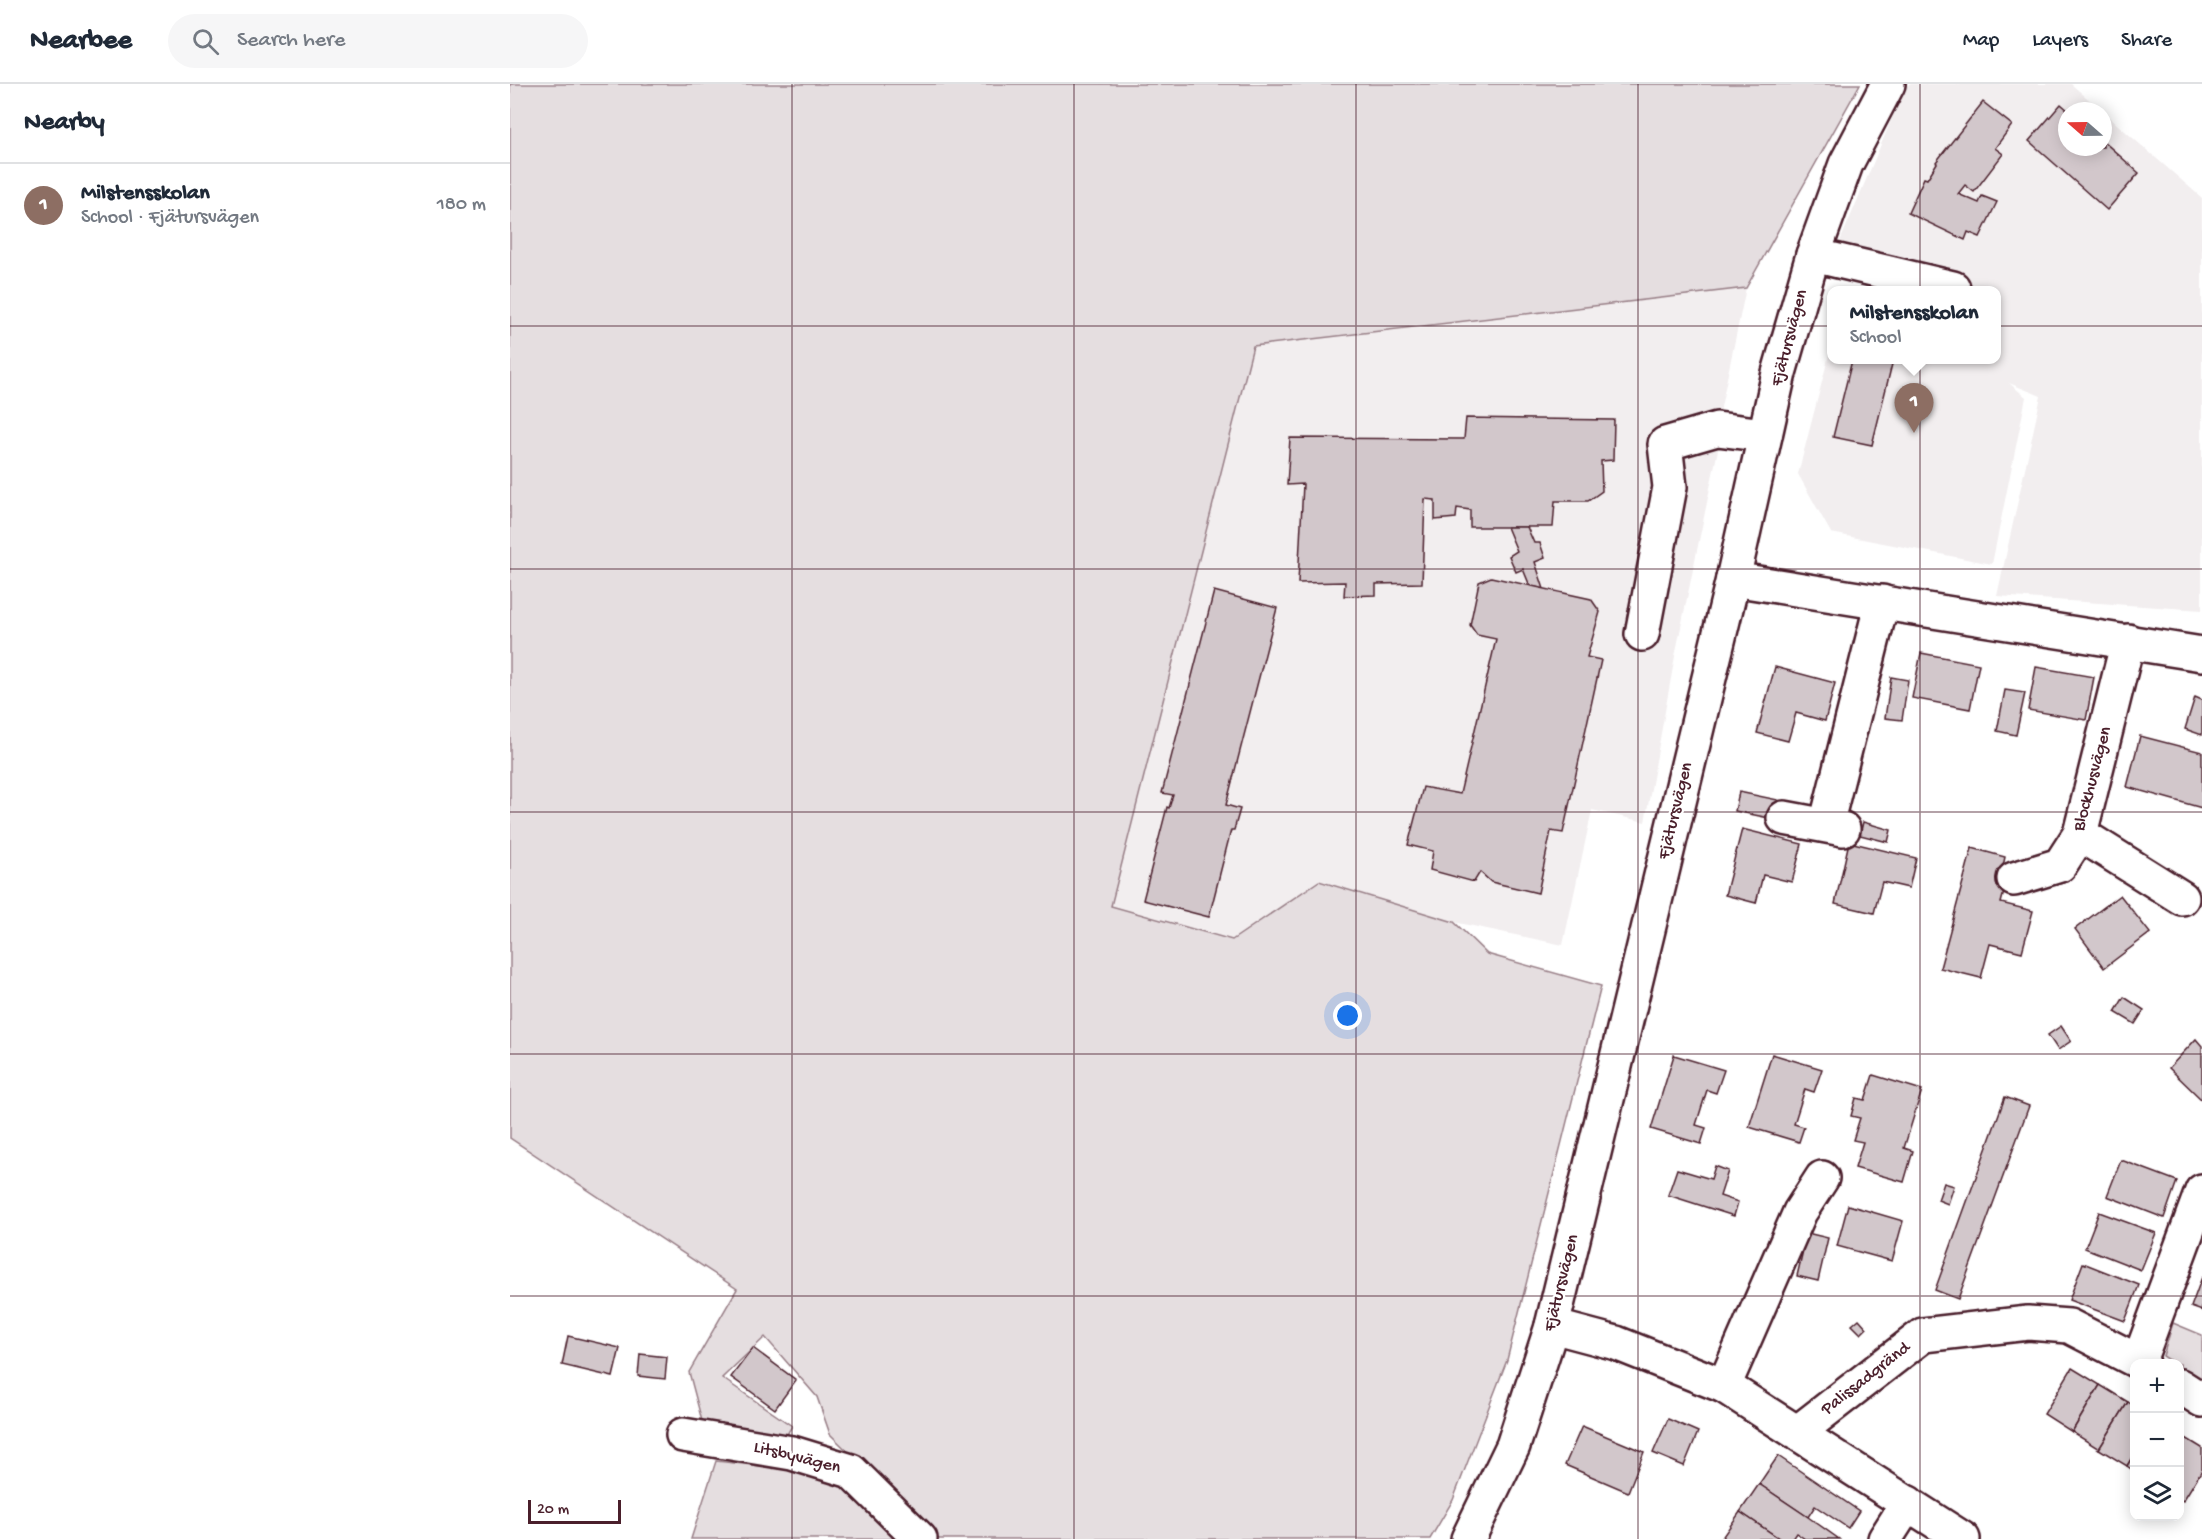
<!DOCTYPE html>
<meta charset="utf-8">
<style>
:root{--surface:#fff;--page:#f6f6f7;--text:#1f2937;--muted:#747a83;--line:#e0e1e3;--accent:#2563eb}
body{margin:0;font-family:"Gochi Hand",sans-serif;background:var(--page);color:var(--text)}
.controls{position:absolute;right:18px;bottom:18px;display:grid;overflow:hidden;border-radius:12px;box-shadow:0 3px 15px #0003}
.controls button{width:54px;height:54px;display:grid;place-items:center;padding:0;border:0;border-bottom:2px solid var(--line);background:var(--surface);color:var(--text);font:30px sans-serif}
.compass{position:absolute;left:1548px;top:18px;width:54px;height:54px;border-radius:50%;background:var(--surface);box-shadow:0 3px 15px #0003;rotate:290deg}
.scale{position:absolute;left:18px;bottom:15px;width:93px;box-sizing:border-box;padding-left:6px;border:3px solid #4a1f2b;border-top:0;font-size:16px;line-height:21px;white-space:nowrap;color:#4a1f2b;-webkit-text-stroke:4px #fff;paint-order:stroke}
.you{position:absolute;left:838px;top:932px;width:21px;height:21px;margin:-15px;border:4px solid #fff;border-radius:50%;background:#1a73e8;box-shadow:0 0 0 9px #1a73e833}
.badge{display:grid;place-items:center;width:39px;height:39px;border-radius:50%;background:var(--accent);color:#fff;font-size:20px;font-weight:700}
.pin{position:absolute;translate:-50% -50px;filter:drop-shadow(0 2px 3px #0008)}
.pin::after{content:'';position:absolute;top:32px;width:21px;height:18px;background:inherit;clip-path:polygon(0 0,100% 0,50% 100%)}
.popup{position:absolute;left:1317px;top:202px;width:174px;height:78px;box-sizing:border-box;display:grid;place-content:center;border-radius:12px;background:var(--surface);filter:drop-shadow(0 2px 4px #0005);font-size:20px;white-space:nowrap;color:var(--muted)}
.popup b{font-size:22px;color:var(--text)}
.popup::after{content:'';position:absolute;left:50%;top:100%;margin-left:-12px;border:12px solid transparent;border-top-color:var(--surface)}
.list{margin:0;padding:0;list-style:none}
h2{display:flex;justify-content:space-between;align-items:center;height:78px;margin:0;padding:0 24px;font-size:26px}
h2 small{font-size:20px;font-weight:400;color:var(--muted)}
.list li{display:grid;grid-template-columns:39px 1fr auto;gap:18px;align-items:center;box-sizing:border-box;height:84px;padding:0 24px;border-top:2px solid var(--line)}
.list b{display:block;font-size:22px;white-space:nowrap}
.list p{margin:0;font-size:20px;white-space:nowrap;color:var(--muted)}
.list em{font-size:20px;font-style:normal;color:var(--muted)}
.icon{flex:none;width:33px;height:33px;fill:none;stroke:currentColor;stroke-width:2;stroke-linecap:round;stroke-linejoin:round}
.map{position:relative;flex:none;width:1692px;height:1455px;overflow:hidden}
header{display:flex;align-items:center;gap:36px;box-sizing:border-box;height:84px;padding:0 30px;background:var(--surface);border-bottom:2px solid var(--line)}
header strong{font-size:28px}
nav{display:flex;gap:33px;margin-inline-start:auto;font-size:21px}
.search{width:420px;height:54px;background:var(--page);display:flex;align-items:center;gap:15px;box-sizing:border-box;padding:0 21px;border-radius:33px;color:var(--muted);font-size:22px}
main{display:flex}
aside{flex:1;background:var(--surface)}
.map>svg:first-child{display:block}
.built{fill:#f2eeef}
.green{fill:#e5dee0;stroke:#987e86;stroke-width:1.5}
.building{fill:#d2c7cb;stroke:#4a1f2b;stroke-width:1.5}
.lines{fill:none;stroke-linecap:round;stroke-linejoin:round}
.minor-casing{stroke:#4a1f2b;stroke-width:38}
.minor{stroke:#fff;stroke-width:33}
.grid{fill:none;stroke:#4a1f2b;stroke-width:1.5;stroke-opacity:0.55}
.labels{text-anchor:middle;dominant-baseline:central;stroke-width:4.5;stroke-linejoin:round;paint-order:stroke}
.street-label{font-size:18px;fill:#4a1f2b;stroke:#fff}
</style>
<header>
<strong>Nearbee</strong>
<div class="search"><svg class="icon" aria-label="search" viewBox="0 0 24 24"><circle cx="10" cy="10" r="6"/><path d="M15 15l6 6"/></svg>Search here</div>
<nav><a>Map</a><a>Layers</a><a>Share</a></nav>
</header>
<main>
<aside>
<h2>Nearby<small></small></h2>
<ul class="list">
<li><span class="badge" style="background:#8d6e63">1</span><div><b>Milstensskolan</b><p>School · Fjätursvägen</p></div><em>180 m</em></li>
</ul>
</aside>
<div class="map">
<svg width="1692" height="1455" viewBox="0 0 1692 1455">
<rect width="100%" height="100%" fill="#fff"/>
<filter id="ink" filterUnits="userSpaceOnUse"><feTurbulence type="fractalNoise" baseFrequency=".0167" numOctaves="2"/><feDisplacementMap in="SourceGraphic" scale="12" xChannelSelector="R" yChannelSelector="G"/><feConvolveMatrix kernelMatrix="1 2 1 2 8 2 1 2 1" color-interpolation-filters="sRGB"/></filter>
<g filter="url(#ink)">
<g class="built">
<path d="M1399 0H1561L1592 27H1557V63H1593V28L1692 114V526L1487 512 1531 312 1499 299 1516 313 1482 480 1321 449 1288 390 1321 263 1322 276H1486V206H1472L1446 191 1328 162 1394 6Z"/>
<path d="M1236 204 1211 323 1210 356 1165 572 1135 738 1082 726 1053 861 944 838 809 797 722 856 600 822 743 261Z"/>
</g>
<g class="green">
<path d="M0 0H1350L1236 204 743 262 601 822 722 856 809 797 944 838 977 870 1091 902 997 1276 943 1416 920 1455H427L320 1350 307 1313 255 1253 212 1294 282 1342 273 1357 192 1337 179 1288 227 1205 0 1054Z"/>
<path d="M1663 1239 1692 1251V1298L1670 1283V1280L1664 1279 1653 1272Z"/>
<path d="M206 1377 305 1388 332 1402 389 1455H181Z"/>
</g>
<g class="building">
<path d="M1473 18 1502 41 1485 64 1493 70 1464 108 1455 101 1448 110 1469 119 1472 112 1487 118 1470 153 1458 148 1455 156 1398 129 1414 94 1417 95 1427 79 1426 78Z"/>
<path d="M1551 20 1559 27H1557V63H1593V57L1629 89 1597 126 1519 57Z"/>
<path d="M1342 276H1383L1362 361 1323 353Z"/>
<path d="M956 334 1104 336 1103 376 1091 377 1092 407 1078 417H1045L1043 443H960V426L947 424 946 434 925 436V416L915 415 912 499 866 500V511L834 512 835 498 788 499 793 400 777 401 780 354 954 355Z"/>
<path d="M997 443H1017L1024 459H1030L1035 474 1025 478 1034 505 1020 502 1013 485 1006 488 999 472 1007 467Z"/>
<path d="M981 493 1081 515 1090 528 1077 573 1091 576 1053 749 1041 747 1028 809 981 798 970 788 964 798 920 786 923 767 898 761 913 703 950 710 986 555 967 551 960 541 969 498Z"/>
<path d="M704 507 767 524 716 721 730 725 724 746H721L699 833 633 816 657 723 659 724 663 711 652 709Z"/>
<path d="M1411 569 1469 580 1460 625 1402 614Z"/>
<path d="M1265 583 1325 599 1315 637 1286 629 1278 657 1247 649Z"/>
<path d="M1526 583 1584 593 1576 636 1518 626Z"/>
<path d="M1381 593 1398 596 1392 636 1375 634Z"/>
<path d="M1495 606 1515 609 1506 651 1487 647Z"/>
<path d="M1685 613 1692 616V651L1675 645Z"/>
<path d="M1630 652 1692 668V724L1617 703Z"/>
<path d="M1229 708 1268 716 1264 735 1225 727Z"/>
<path d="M1353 738 1381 746 1378 758 1350 751Z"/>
<path d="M1232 745 1292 760 1282 798 1253 791 1246 819 1215 811Z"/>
<path d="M1339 758 1406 774 1399 804 1372 798 1364 829 1325 820Z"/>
<path d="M1462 764 1495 773 1492 787 1499 789 1491 819 1523 827 1512 868 1480 860 1471 894 1430 884Z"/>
<path d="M1610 811 1640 849 1594 884 1565 845Z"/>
<path d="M1614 913 1634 926 1625 940 1605 928Z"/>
<path d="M1551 942 1561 957 1548 966 1538 951Z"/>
<path d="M1686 955 1692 962V1016L1659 984Z"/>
<path d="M1262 970 1312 985 1304 1008 1295 1005 1284 1040 1294 1043 1289 1058 1239 1043Z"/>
<path d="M1164 971 1214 986 1206 1009 1197 1006 1186 1041 1196 1044 1191 1060 1141 1045Z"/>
<path d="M1363 991 1412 1006 1394 1064 1403 1067 1394 1098 1345 1084 1353 1058 1343 1056 1350 1034 1341 1032 1346 1014 1355 1016Z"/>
<path d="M1495 1013 1519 1022 1448 1215 1425 1206Z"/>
<path d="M1611 1076 1667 1097 1654 1134 1597 1112Z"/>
<path d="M1205 1082 1218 1087 1210 1112 1228 1118 1224 1132 1158 1111 1167 1085 1201 1095Z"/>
<path d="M1434 1099 1444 1102 1438 1120 1428 1116Z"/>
<path d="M1338 1121 1393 1137 1382 1177 1327 1162Z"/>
<path d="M1589 1128 1646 1149 1631 1186 1575 1164Z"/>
<path d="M1297 1149 1318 1154 1308 1197 1287 1192Z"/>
<path d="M1573 1179 1629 1201 1615 1237 1559 1216Z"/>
<path d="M1692 1193V1227L1681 1223Z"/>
<path d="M1349 1235 1357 1244 1351 1250 1342 1241Z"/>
<path d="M58 1252 110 1264 103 1293 52 1281Z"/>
<path d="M243 1264 286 1296 265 1325 221 1293Z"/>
<path d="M130 1270 157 1273 155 1295 128 1292Z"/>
<path d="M1562 1284 1590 1301 1562 1348 1534 1330Z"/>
<path d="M1590 1301 1618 1318 1589 1365 1562 1348Z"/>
<path d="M1618 1318 1624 1322V1370L1617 1382 1589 1365Z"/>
<path d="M1158 1335 1188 1348 1174 1382 1143 1369Z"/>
<path d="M1072 1342 1134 1368 1118 1408 1055 1381Z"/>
<path d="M1674 1353 1692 1364V1386L1673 1417 1670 1415V1360Z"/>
<path d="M1624 1370V1387L1617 1382Z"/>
<path d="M1268 1372 1349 1427 1338 1444 1305 1422 1298 1433 1249 1400Z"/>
<path d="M1249 1400 1298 1433 1329 1455H1295L1286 1449 1282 1455H1270L1230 1428Z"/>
<path d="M1230 1428 1270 1455H1211Z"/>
</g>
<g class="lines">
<defs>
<g id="minor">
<path d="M1303 171 1443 204"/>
<path d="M1223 495 1692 570"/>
<path d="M1132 550 1160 403 1155 360 1207 345 1255 351"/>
<path d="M1274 734 1333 745"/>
<path d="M1316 741 1372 518"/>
<path d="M1570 750 1672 814"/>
<path d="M1504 795 1550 781 1570 750 1618 557"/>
<path d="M1042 1242 1106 1259 1214 1302 1453 1455"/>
<path d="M1629 1277 1692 1107"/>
<path d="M1214 1302 1290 1128 1312 1094"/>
<path d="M1670 1302 1692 1316"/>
<path d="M1288 1348 1413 1251 1518 1239 1559 1242 1633 1280"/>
<path d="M173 1351 282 1369 341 1387 410 1455"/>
<path d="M958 1455 1003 1362 1042 1242 1223 495 1269 289 1303 171 1336 80 1378 0"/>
<path d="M1375 1455 1398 1419"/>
</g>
</defs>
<use href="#minor" class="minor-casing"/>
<use href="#minor" class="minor"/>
</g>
</g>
<path class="grid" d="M282 0V1455M564 0V1455M846 0V1455M1128 0V1455M1410 0V1455M0 242H1692M0 485H1692M0 728H1692M0 970H1692M0 1212H1692"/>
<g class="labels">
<g class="street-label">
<text transform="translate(1280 254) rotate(-75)">Fjätursvägen</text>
<text transform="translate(1583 695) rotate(-75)">Blockhusvägen</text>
<text transform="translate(1166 727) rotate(-76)">Fjätursvägen</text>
<text transform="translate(1052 1199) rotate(-76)">Fjätursvägen</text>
<text transform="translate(1356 1295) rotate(-38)">Palissadgränd</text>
<text transform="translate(287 1374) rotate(14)">Litsbyvägen</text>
</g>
</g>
</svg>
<div class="controls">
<button>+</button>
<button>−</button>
<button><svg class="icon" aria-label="layers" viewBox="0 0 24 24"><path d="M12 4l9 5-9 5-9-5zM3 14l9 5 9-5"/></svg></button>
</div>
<svg class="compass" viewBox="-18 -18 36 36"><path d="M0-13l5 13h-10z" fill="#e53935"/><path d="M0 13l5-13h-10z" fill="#747a83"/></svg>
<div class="scale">20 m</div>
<div class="you"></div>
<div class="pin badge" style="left:1404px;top:349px;background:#8d6e63">1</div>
<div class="popup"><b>Milstensskolan</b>School</div>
</div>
</main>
